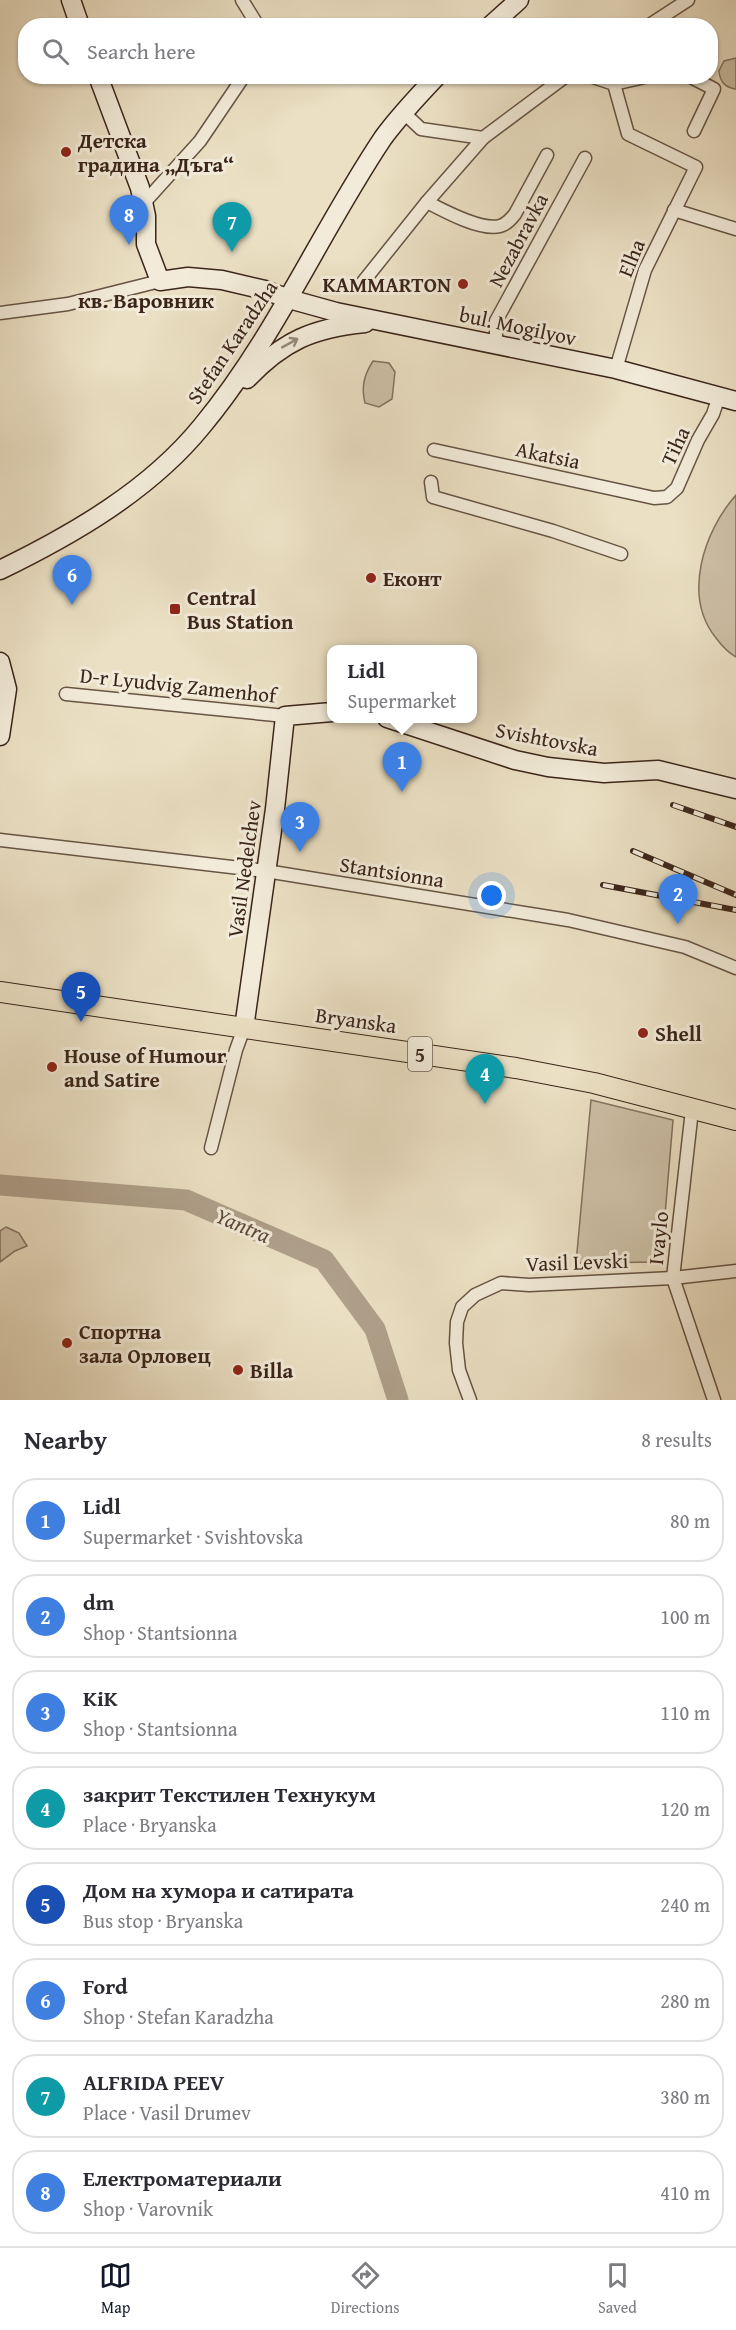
<!DOCTYPE html>
<meta charset="utf-8">
<style>
:root{--surface:#fff;--page:#f2f2f3;--text:#2b2b33;--muted:#7c7c81;--line:#e1e1e2;--accent:#111827}
body{margin:0;font-family:"Gentium Book Plus",serif;background:var(--page);color:var(--text)}
.you{position:absolute;left:492px;top:896px;width:21px;height:21px;margin:-15px;border:4px solid #fff;border-radius:50%;background:#1a73e8;box-shadow:0 0 0 9px #1a73e833}
.badge{display:grid;place-items:center;width:39px;height:39px;border-radius:50%;background:var(--accent);color:#fff;font-size:20px;font-weight:700}
.pin{position:absolute;translate:-50% -50px;filter:drop-shadow(0 2px 3px #0008)}
.pin::after{content:'';position:absolute;top:32px;width:21px;height:18px;background:inherit;clip-path:polygon(0 0,100% 0,50% 100%)}
.popup{position:absolute;left:327px;top:645px;width:150px;height:78px;box-sizing:border-box;display:grid;place-content:center;border-radius:12px;background:var(--surface);filter:drop-shadow(0 2px 4px #0005);font-size:20px;white-space:nowrap;color:var(--muted)}
.popup b{font-size:22px;color:var(--text)}
.popup::after{content:'';position:absolute;left:50%;top:100%;margin-left:-12px;border:12px solid transparent;border-top-color:var(--surface)}
.list{margin:0;padding:0;list-style:none}
h2{display:flex;justify-content:space-between;align-items:center;height:78px;margin:0;padding:0 24px;font-size:26px}
h2 small{font-size:20px;font-weight:400;color:var(--muted)}
.list li{display:grid;grid-template-columns:39px 1fr auto;gap:18px;align-items:center;box-sizing:border-box;height:84px;margin:0 12px 12px;padding:0 12px;border:2px solid var(--line);border-radius:24px}
.list b{display:block;font-size:22px;white-space:nowrap}
.list p{margin:0;font-size:20px;white-space:nowrap;color:var(--muted)}
.list em{font-size:20px;font-style:normal;color:var(--muted)}
.icon{flex:none;width:33px;height:33px;fill:none;stroke:currentColor;stroke-width:2;stroke-linecap:round;stroke-linejoin:round}
.map{position:relative;flex:none;width:736px;height:1400px;overflow:hidden}
.search{position:absolute;background:var(--surface);box-shadow:0 2px 4px #0004;left:18px;right:18px;top:18px;height:66px;display:flex;align-items:center;gap:15px;box-sizing:border-box;padding:0 21px;border-radius:24px;color:var(--muted);font-size:22px}
.sheet{height:846px;background:var(--surface)}
nav{display:flex;justify-content:space-around;align-items:center;box-sizing:border-box;height:84px;border-top:2px solid var(--line);background:var(--surface);font-size:16px;color:var(--muted)}
nav a{display:grid;justify-items:center;gap:3px}
nav .on{color:var(--accent)}
.map>svg:first-child{display:block}
.green{fill:#cdc0a7;stroke:#847260;stroke-width:1.5}
.lines{fill:none;stroke-linecap:round;stroke-linejoin:round}
.river{stroke:#afa08a;stroke-width:21}
.street-casing{stroke:#675444;stroke-width:15}
.secondary-casing{stroke:#3b251a;stroke-width:21}
.primary-casing{stroke:#3b251a;stroke-width:22}
.street{stroke:#f2ebd9;stroke-width:12}
.secondary{stroke:#f2ebd9;stroke-width:18}
.primary{stroke:#ebe0c4;stroke-width:20}
.rail-casing{stroke:#3b251a;stroke-width:6}
.rail{stroke:#f2ebd9;stroke-width:4;stroke-dasharray:11;stroke-linecap:butt}
.oneway{stroke:#96887a}
.poi-dot{fill:#8f2418;stroke:#f2ebd9;stroke-width:2}
.labels{text-anchor:middle;dominant-baseline:central;stroke-width:6;stroke-linejoin:round;paint-order:stroke}
.shield{fill:#f2ebd9;stroke:#726053;stroke-width:1.5}
.shield-label{font-size:20px;font-weight:bold;fill:#3b251a}
.poi-label{font-size:21px;font-weight:bold;fill:#3b251a;stroke:#f2ebd9;text-anchor:start}
.street-label{font-size:21px;fill:#3b251a;stroke:#f2ebd9}
.neighbourhood-label{font-size:22px;font-weight:bold;fill:#3b251a;stroke:#f2ebd9}
.water-label{font-size:22px;font-style:italic;fill:#5e4a3c;stroke:#f2ebd9}
</style>
<div class="map">
<svg width="736" height="1400" viewBox="0 0 736 1400">
<rect width="100%" height="100%" fill="#ebe0c4"/>
<filter id="stains"><feTurbulence type="fractalNoise" baseFrequency=".00333" numOctaves="4"/><feColorMatrix values="0 0 0 0 .2 0 0 0 0 .09 0 0 0 0 .02 0 0 0 .5 -.17"/></filter>
<radialGradient id="worn" r=".72"><stop offset=".6" stop-color="#630" stop-opacity="0"/><stop offset="1" stop-color="#630" stop-opacity=".3"/></radialGradient>
<g class="green">
<path d="M736 58V89H735C724 87 720 81 719 71L724 61Z"/>
<path d="M373 361 389 363 395 372 392 399 379 407 365 403C361 387 364 375 373 361Z"/>
<path d="M736 495V657C727 652 722 646 716 638 682 596 704 531 736 495Z"/>
<path d="M591 1100 673 1120 661 1262 576 1263Z"/>
<path d="M6 1227 19 1233 27 1246 15 1251 0 1262V1231Z"/>
</g>
<g class="lines">
<path class="river" d="M0 1185 186 1200 324 1260 375 1329 398 1400"/>
<defs>
<g id="street">
<path d="M242 0 258 26"/>
<path d="M648 26 688 0"/>
<path d="M590 76 614 84 628 134 696 167 645 270 616 369"/>
<path d="M689 76 714 89 694 131"/>
<path d="M614 84 649 76"/>
<path d="M403 112 421 129 483 138 566 76"/>
<path d="M427 202C444 211 481 231 500 226 507 224 511 219 515 214L547 155"/>
<path d="M143 204 200 141 244 76"/>
<path d="M674 210 736 229"/>
<path d="M363 282 427 202 483 138"/>
<path d="M0 313 68 304 160 281"/>
<path d="M496 344V321L585 158"/>
<path d="M434 450 654 498 667 497 677 488 698 440 713 414 719 396"/>
<path d="M431 482 433 497 553 531 621 554"/>
<path d="M66 694 285 716"/>
<path d="M0 840 266 871 568 920 685 947 736 968"/>
<path d="M692 1110 673 1278 714 1400"/>
<path d="M211 1148 236 1050 244 1028"/>
<path d="M470 1400 459 1370 456 1343 457 1322 462 1307 475 1295 501 1283 529 1285 673 1278 736 1271"/>
</g>
<g id="secondary">
<path d="M71 0 80 26"/>
<path d="M490 26 519 0"/>
<path d="M98 76 140 188 146 216V244L160 281 188 277 222 280 265 290 289 299 336 312 616 369 736 401"/>
<path d="M247 379C283 341 313 328 365 323"/>
<path d="M0 570C74 534 150 490 202 426 275 338 320 232 383 138 399 116 418 96 437 76"/>
<path d="M0 662 7 689 0 736"/>
<path d="M387 718 515 760 548 767 604 773 658 770 736 789"/>
<path d="M244 1028 275 809 285 716 332 712"/>
</g>
<path id="primary" d="M0 992 516 1068 594 1083 736 1120"/>
</defs>
<use href="#street" class="street-casing"/>
<use href="#secondary" class="secondary-casing"/>
<use href="#primary" class="primary-casing"/>
<use href="#street" class="street"/>
<use href="#secondary" class="secondary"/>
<use href="#primary" class="primary"/>
<defs>
<g id="rail">
<path d="M673 805 736 827"/>
<path d="M633 851 736 895"/>
<path d="M603 885 736 910"/>
</g>
</defs>
<use href="#rail" class="rail-casing"/>
<use href="#rail" class="rail"/>
</g>
<defs><path id="oneway-shaft" d="M-6 0H5M1.5-3L5.5 0L1.5 3" fill="none" stroke-width="1.6" stroke-linecap="round" stroke-linejoin="round" transform="scale(1.5)"/></defs>
<use class="oneway" href="#oneway-shaft" transform="translate(290 343) rotate(-29)"/>
<g class="poi-dot">
<circle cx="66" cy="152" r="6"/>
<circle cx="463" cy="284" r="6"/>
<circle cx="371" cy="578" r="6"/>
<rect x="169" y="603" width="12" height="12" rx="3"/>
<circle cx="643" cy="1033" r="6"/>
<circle cx="52" cy="1067" r="6"/>
<circle cx="67" cy="1343" r="6"/>
<circle cx="238" cy="1370" r="6"/>
</g>
<g class="labels">
<rect class="shield" x="408" y="1037" width="24" height="34" rx="4.5"/>
<g class="shield-label">
<text x="420" y="1054">5</text>
</g>
<g class="poi-label">
<text x="78" y="140">Детска<tspan x="78" dy="24">градина „Дъга“</tspan></text>
<text x="451" y="284" text-anchor="end">KAMMARTON</text>
<text x="383" y="578">Еконт</text>
<text x="187" y="597">Central<tspan x="187" dy="24">Bus Station</tspan></text>
<text x="655" y="1033">Shell</text>
<text x="64" y="1055">House of Humour<tspan x="64" dy="24">and Satire</tspan></text>
<text x="79" y="1331">Спортна<tspan x="79" dy="24">зала Орловец</tspan></text>
<text x="250" y="1370">Billa</text>
</g>
<g class="street-label">
<text transform="translate(518 240) rotate(-62)">Nezabravka</text>
<text transform="translate(631 258) rotate(-68)">Elha</text>
<text transform="translate(518 326) rotate(12)">bul. Mogilyov</text>
<text transform="translate(232 342) rotate(-56)">Stefan Karadzha</text>
<text transform="translate(675 446) rotate(-65)">Tiha</text>
<text transform="translate(548 455) rotate(12)">Akatsia</text>
<text transform="translate(178 685) rotate(6)">D-r Lyudvig Zamenhof</text>
<text transform="translate(547 739) rotate(11)">Svishtovska</text>
<text transform="translate(244 869) rotate(-82)">Vasil Nedelchev</text>
<text transform="translate(392 872) rotate(9)">Stantsionna</text>
<text transform="translate(356 1020) rotate(8)">Bryanska</text>
<text transform="translate(658 1238) rotate(-84)">Ivaylo</text>
<text transform="translate(577 1262) rotate(-2)">Vasil Levski</text>
</g>
<g class="neighbourhood-label">
<text x="146" y="300">кв. Варовник</text>
</g>
<g class="water-label">
<text transform="translate(243 1225) rotate(23)">Yantra</text>
</g>
</g>
<rect width="100%" height="100%" filter="url(#stains)"/>
<rect width="100%" height="100%" fill="url(#worn)"/>
</svg>
<div class="you"></div>
<div class="pin badge" style="left:402px;top:792px;background:#3f7fe0">1</div>
<div class="popup"><b>Lidl</b>Supermarket</div>
<div class="pin badge" style="left:678px;top:924px;background:#3f7fe0">2</div>
<div class="pin badge" style="left:300px;top:852px;background:#3f7fe0">3</div>
<div class="pin badge" style="left:485px;top:1104px;background:#0f9aa8">4</div>
<div class="pin badge" style="left:81px;top:1022px;background:#1a4fb4">5</div>
<div class="pin badge" style="left:72px;top:605px;background:#3f7fe0">6</div>
<div class="pin badge" style="left:232px;top:252px;background:#0f9aa8">7</div>
<div class="pin badge" style="left:129px;top:245px;background:#3f7fe0">8</div>
<div class="search"><svg class="icon" aria-label="search" viewBox="0 0 24 24"><circle cx="10" cy="10" r="6"/><path d="M15 15l6 6"/></svg>Search here</div>
</div>
<section class="sheet">
<h2>Nearby<small>8 results</small></h2>
<ul class="list">
<li><span class="badge" style="background:#3f7fe0">1</span><div><b>Lidl</b><p>Supermarket · Svishtovska</p></div><em>80 m</em></li>
<li><span class="badge" style="background:#3f7fe0">2</span><div><b>dm</b><p>Shop · Stantsionna</p></div><em>100 m</em></li>
<li><span class="badge" style="background:#3f7fe0">3</span><div><b>KiK</b><p>Shop · Stantsionna</p></div><em>110 m</em></li>
<li><span class="badge" style="background:#0f9aa8">4</span><div><b>закрит Текстилен Технукум</b><p>Place · Bryanska</p></div><em>120 m</em></li>
<li><span class="badge" style="background:#1a4fb4">5</span><div><b>Дом на хумора и сатирата</b><p>Bus stop · Bryanska</p></div><em>240 m</em></li>
<li><span class="badge" style="background:#3f7fe0">6</span><div><b>Ford</b><p>Shop · Stefan Karadzha</p></div><em>280 m</em></li>
<li><span class="badge" style="background:#0f9aa8">7</span><div><b>ALFRIDA PEEV</b><p>Place · Vasil Drumev</p></div><em>380 m</em></li>
<li><span class="badge" style="background:#3f7fe0">8</span><div><b>Електроматериали</b><p>Shop · Varovnik</p></div><em>410 m</em></li>
</ul>
</section>
<nav>
<a class="on"><svg class="icon" aria-label="map" viewBox="0 0 24 24"><path d="M3 6l6-2 6 2 6-2v14l-6 2-6-2-6 2zM9 4v14M15 6v14"/></svg>Map</a>
<a><svg class="icon" aria-label="directions" viewBox="0 0 24 24"><path d="M12 3l9 9-9 9-9-9zM9 14v-3h6M13 9l2 2-2 2"/></svg>Directions</a>
<a><svg class="icon" aria-label="saved" viewBox="0 0 24 24"><path d="M7 4h10v16l-5-4-5 4z"/></svg>Saved</a>
</nav>
